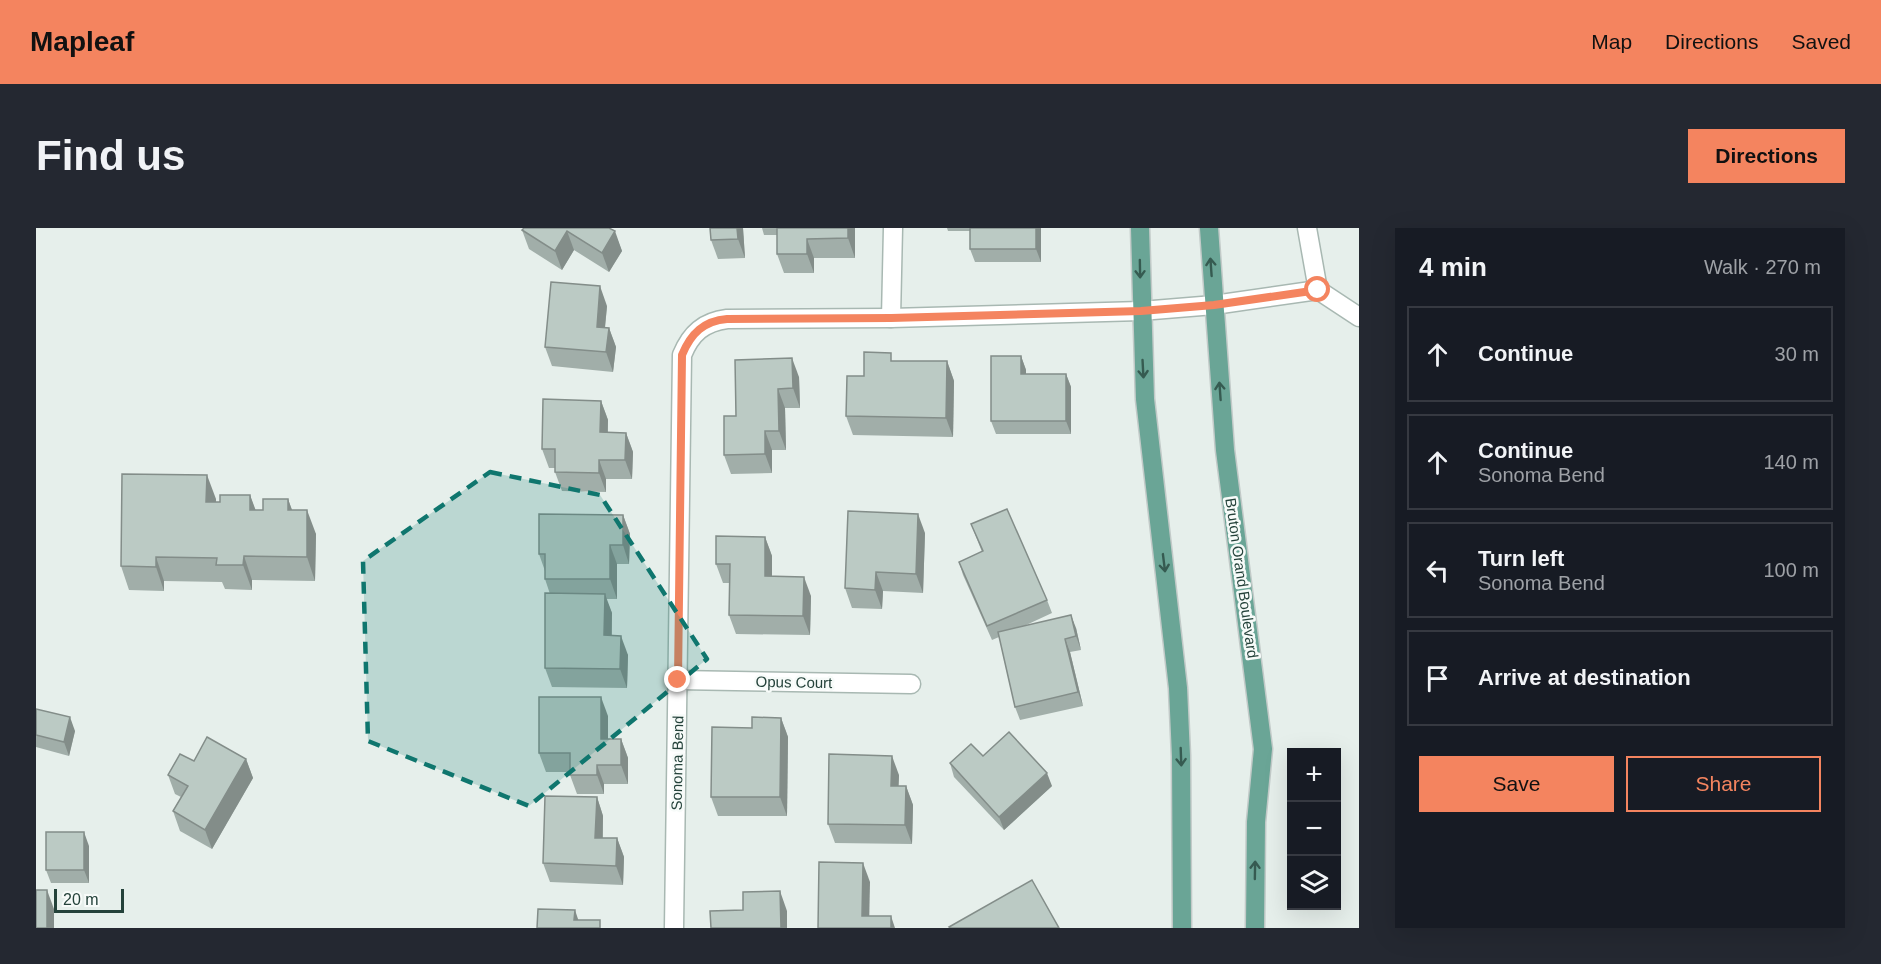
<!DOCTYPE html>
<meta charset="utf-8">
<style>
:root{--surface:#171b24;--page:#242831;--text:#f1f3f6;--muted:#9ea1a6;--line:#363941;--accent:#f4845f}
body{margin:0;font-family:Arial,sans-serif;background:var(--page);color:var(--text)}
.controls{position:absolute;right:18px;bottom:18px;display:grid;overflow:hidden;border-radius:0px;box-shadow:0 6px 24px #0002}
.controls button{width:54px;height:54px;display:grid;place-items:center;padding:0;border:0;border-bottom:2px solid var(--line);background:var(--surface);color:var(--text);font:30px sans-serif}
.scale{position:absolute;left:18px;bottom:15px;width:70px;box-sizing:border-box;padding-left:6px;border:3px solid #24423a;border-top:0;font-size:16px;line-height:21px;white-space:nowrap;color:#24423a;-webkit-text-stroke:4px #f7fbf9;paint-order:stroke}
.stop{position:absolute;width:18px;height:18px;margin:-14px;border:4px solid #f4845f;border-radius:50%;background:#fff}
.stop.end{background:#f4845f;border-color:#fff;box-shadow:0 2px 6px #0008}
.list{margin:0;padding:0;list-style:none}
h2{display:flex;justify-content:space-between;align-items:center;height:78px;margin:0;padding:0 24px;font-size:26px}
h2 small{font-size:20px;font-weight:400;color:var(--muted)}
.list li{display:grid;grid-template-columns:39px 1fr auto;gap:18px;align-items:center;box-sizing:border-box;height:96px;margin:0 12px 12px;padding:0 12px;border:2px solid var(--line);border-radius:0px}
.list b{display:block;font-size:22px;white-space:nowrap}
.list p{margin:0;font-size:20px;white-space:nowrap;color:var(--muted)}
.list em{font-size:20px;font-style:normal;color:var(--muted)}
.actions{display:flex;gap:12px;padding:18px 24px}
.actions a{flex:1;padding:14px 0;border:2px solid var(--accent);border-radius:0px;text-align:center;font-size:21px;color:var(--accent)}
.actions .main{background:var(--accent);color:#111}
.icon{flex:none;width:33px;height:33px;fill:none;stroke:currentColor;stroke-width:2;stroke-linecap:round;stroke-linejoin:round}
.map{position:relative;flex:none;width:1323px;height:700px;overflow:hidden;border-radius:0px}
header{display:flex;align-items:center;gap:36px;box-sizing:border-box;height:84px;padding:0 30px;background:var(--accent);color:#111}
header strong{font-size:28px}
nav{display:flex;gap:33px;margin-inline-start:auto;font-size:21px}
.intro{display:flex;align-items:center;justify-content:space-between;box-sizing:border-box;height:144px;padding:0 36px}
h1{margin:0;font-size:42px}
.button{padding:15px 27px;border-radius:0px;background:var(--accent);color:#111;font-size:21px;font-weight:700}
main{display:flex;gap:36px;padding:0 36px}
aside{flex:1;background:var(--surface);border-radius:0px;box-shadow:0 6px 24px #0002}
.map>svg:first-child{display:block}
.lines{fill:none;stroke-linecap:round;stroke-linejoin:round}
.minor-casing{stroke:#a8b8b2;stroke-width:21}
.major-casing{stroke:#c2cac8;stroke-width:21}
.minor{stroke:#fff;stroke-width:18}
.major{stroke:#6aa596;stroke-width:18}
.wall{fill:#a1aea9}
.shaded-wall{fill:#838d89}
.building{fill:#bbcac4;stroke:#838d89;stroke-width:1.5}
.oneway{stroke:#365b51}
.route{stroke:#f4845f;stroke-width:8}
.marked{fill:#0f766e;fill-opacity:0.2;stroke:#0f766e;stroke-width:4.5;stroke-dasharray:12 8;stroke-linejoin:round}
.labels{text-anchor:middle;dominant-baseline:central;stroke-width:5;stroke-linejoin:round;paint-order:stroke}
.street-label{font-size:15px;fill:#24423a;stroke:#f7fbf9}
</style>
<header>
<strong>Mapleaf</strong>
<nav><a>Map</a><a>Directions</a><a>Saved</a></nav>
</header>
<div class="intro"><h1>Find us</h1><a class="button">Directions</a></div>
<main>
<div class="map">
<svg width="1323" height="700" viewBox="0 0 1323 700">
<rect width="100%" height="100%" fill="#e6efeb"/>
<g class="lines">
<defs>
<g id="minor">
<path d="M1271 0 1282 62"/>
<path d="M855 90 857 0"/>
<path d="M642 452 875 456"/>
<path d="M638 700 646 127C655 105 668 94 691 91L855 90 1105 83 1178 77 1282 62 1323 89"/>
</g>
<g id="major">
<path d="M1104 0 1109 171 1142 460 1145 528 1146 700"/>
<path d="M1173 0 1189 222 1227 521 1220 594 1219 700"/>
</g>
</defs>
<use href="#minor" class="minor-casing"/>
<use href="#major" class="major-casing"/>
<use href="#minor" class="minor"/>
<use href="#major" class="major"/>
</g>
<g class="wall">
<path d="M707 0 709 30 682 31 675 12Z"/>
<path d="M726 0H819V30H778V45H748L741 26V7H728Z"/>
<path d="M911 0H1005V34H939L934 21V3H912Z"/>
<path d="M486 2 578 3 586 23 573 44 538 22 526 42 493 21Z"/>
<path d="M571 78 569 100H573L580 119 577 144 516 138 509 119Z"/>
<path d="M985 128 990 142V146H1030L1035 159V206H960L955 193Z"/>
<path d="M699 132 763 149 764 180H749L750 222H736V245L695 246 688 227 700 188Z"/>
<path d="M858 133H911L918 153 917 209 817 207 810 188 828 148Z"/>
<path d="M565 173 572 192V204L590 205 597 224 596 251H570V264L526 263 519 244V240H513L506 221Z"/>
<path d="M214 267 219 282H227L252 271 256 282 280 306 279 353 216 352V362L189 361 186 354 128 353V363L93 362 85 338 180 271V274H184Z"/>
<path d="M587 287 594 306 593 336H581V371H570L576 385V407L592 427 591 460 516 459 509 440 514 366 509 351V343L503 326Z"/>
<path d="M935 296 1011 372 1016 385 988 398 1040 400 1045 422 1034 424 1047 478 984 492 979 479 963 409 956 412 927 347 923 334 946 324Z"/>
<path d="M889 305 887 365 847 363 846 381 816 380 809 360Z"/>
<path d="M729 309 736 328V348L775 368 774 407 700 406 693 387 694 355H687L680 336Z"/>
<path d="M0 481 39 503 33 528 0 519Z"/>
<path d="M572 488V511H585L592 530V556H568V566H541L534 547V544H510L503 525Z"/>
<path d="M745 490 752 509 751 588H682L675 569Z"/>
<path d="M947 528 1016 558 968 602 918 549 914 535Z"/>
<path d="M210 531 217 550 176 621 144 603 137 583 145 569 139 566 132 547 158 533Z"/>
<path d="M863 547 862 558H870L877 577 876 616 799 615 792 596Z"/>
<path d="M561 569 567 588V610H581L588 629 587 657 514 654 507 635Z"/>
<path d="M53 618V655H15L10 642Z"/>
</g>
<g class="shaded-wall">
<path d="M701 0H707L709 30 702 11Z"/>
<path d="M812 0H819V30L812 10Z"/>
<path d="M1000 0H1005V34L1000 21Z"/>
<path d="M531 3 538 22 526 42 519 23Z"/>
<path d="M579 3 586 23 573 44 566 25Z"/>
<path d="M771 11 778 30V45L771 26Z"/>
<path d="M564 58 571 78 567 118 561 99Z"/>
<path d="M573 100 580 119 577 144 570 124Z"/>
<path d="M985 128 990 142V159L985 146Z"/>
<path d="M756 130 763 149 764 180 757 160Z"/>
<path d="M911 133 918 153 917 209 910 190Z"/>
<path d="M1030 146 1035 159V206L1030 193Z"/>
<path d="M742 161 749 180 750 222 743 203Z"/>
<path d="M565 173 572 192 571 223 564 204Z"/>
<path d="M729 203 736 222V245L729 226Z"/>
<path d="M590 205 597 224 596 251 589 232Z"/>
<path d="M563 232 570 251V264L563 245Z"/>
<path d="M171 247 180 271 179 298 170 274Z"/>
<path d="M214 267 223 291 214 282Z"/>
<path d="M252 271 261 296 252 282Z"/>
<path d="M271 282 280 306 279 353 271 329Z"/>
<path d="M882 286 889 305 887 365 880 346Z"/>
<path d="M587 287 594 306 593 336 587 317Z"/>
<path d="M729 309 736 328V367L729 348Z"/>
<path d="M574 317 581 336V371L574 351Z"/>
<path d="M208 328 216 352V362L207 337Z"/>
<path d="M120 329 128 353V363L120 339Z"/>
<path d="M840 344 847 363 846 381 839 362Z"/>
<path d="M768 349 775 368 774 407 767 388Z"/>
<path d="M569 366 576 385 575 426 568 407Z"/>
<path d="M1035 387 1040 400 1045 422 1040 408Z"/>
<path d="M585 408 592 427 591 460 584 441Z"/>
<path d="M1029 411 1034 424 1047 478 1042 464Z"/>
<path d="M565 469 572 488V530L565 511Z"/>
<path d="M34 489 39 503 33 528 28 514Z"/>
<path d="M745 490 752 509 751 588 744 569Z"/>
<path d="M585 511 592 530V556L585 537Z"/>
<path d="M856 528 863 547 862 577 855 558Z"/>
<path d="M210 531 217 550 176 621 169 602Z"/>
<path d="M561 537 568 556V566L561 547Z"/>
<path d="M1011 545 1016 558 968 602 963 589Z"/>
<path d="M870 558 877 577 876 616 869 597Z"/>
<path d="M561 569 567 588 566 629 559 610Z"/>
<path d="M48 604 53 618V655L48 642Z"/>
<path d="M581 610 588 629 587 657 580 638Z"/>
<path d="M827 635 834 654 833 700 826 688Z"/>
<path d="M11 662 18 681V700H11Z"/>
<path d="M744 663 751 683V700H745Z"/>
<path d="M539 682 545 700 538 692Z"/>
<path d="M855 688 859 700H855Z"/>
</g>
<g class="building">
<path d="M488 0H573L579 3 566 25 531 3 519 23 486 2Z"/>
<path d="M674 0H701L702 11 675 12Z"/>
<path d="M741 0H812V10L771 11V26H741Z"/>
<rect x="934" y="0" width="66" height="21"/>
<path d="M515 54 564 58 561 99 573 100 570 124 509 119Z"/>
<path d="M828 124 855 125V133H911L910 190 810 188 811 148H828Z"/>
<path d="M955 128H985V146H1030V193H955Z"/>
<path d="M756 130 757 160 742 161 743 203H729V226L688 227V188H700L699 132Z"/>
<path d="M507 171 565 173 564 204 590 205 589 232H563V245L519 244V221H506Z"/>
<path d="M86 246 171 247 170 274H184V267H214V282H227V271H252V282H271V329L208 328 207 337H180L181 330 120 329V339L85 338Z"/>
<path d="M971 281 1011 372 951 398 923 334 947 323 935 296Z"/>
<path d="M812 283 882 286 880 346 840 344 839 362 809 360Z"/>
<path d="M503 286 587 287V317H574V351H509V326H503Z"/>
<path d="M680 308 729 309V348L768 349 767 388 693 387 694 336H680Z"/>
<path d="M509 365 569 366 568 407 585 408 584 441 509 440Z"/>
<path d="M1035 387 1040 408 1029 411 1042 464 979 479 962 404Z"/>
<path d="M503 469H565V511H585V537H561V547H534V525H503Z"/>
<path d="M0 481 34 489 28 514 0 507Z"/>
<path d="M716 489 745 490 744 569H675L676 499 716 500Z"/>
<path d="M973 504 1011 545 963 589 914 535 935 516 947 528Z"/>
<path d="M171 509 210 531 169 602 137 583 152 558 132 547 144 526 158 533Z"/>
<path d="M793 526 856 528 855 558H870L869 597 792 596Z"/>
<path d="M509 568 561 569 559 610H581L580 638 507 635Z"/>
<rect x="10" y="604" width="38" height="38"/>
<path d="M783 634 827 635 826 688H855V700H782Z"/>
<path d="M996 652 1023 700H914L913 699Z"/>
<rect x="0" y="662" width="11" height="38"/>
<path d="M744 663 745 700H675L674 683 707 682V664Z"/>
<path d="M502 681 539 682 538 692H564V700H501Z"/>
</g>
<defs><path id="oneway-shaft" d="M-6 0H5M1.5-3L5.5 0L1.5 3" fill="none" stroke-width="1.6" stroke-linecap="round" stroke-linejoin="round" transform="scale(1.5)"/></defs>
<g class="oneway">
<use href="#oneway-shaft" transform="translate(1175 39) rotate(-94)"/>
<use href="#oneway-shaft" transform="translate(1104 41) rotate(89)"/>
<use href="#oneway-shaft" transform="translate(1107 141) rotate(87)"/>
<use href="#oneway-shaft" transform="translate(1184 163) rotate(-94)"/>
<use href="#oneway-shaft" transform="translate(1128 335) rotate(83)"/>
<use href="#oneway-shaft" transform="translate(1145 529) rotate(88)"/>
<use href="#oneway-shaft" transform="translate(1219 642) rotate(-89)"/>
</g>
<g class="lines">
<path class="route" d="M642 452 646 127C655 105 668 93 691 91L855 90 1105 83 1178 77 1282 62"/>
</g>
<path class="marked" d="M454 244 564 267 671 431 493 578 332 513 327 333Z"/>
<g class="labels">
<g class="street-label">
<text transform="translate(1206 350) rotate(82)">Bruton Orand Boulevard</text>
<text transform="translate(758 454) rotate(1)">Opus Court</text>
<text transform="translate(641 535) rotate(-89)">Sonoma Bend</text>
</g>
</g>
</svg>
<div class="controls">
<button>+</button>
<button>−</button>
<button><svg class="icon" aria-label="layers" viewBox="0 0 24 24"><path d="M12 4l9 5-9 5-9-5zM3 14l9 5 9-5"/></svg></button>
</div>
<div class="scale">20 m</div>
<div class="stop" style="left:1282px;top:62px"></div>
<div class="stop end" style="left:642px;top:452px"></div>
</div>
<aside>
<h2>4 min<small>Walk · 270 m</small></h2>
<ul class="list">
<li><svg class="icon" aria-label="ahead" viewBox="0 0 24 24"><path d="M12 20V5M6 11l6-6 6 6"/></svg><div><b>Continue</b></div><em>30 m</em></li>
<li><svg class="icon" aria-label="ahead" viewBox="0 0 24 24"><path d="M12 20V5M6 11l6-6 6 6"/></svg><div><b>Continue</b><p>Sonoma Bend</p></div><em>140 m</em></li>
<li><svg class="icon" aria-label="left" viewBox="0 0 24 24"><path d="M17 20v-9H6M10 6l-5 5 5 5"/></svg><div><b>Turn left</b><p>Sonoma Bend</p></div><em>100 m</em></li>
<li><svg class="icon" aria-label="arrive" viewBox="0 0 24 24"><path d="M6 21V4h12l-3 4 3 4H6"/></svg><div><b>Arrive at destination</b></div></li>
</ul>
<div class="actions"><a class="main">Save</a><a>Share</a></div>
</aside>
</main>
